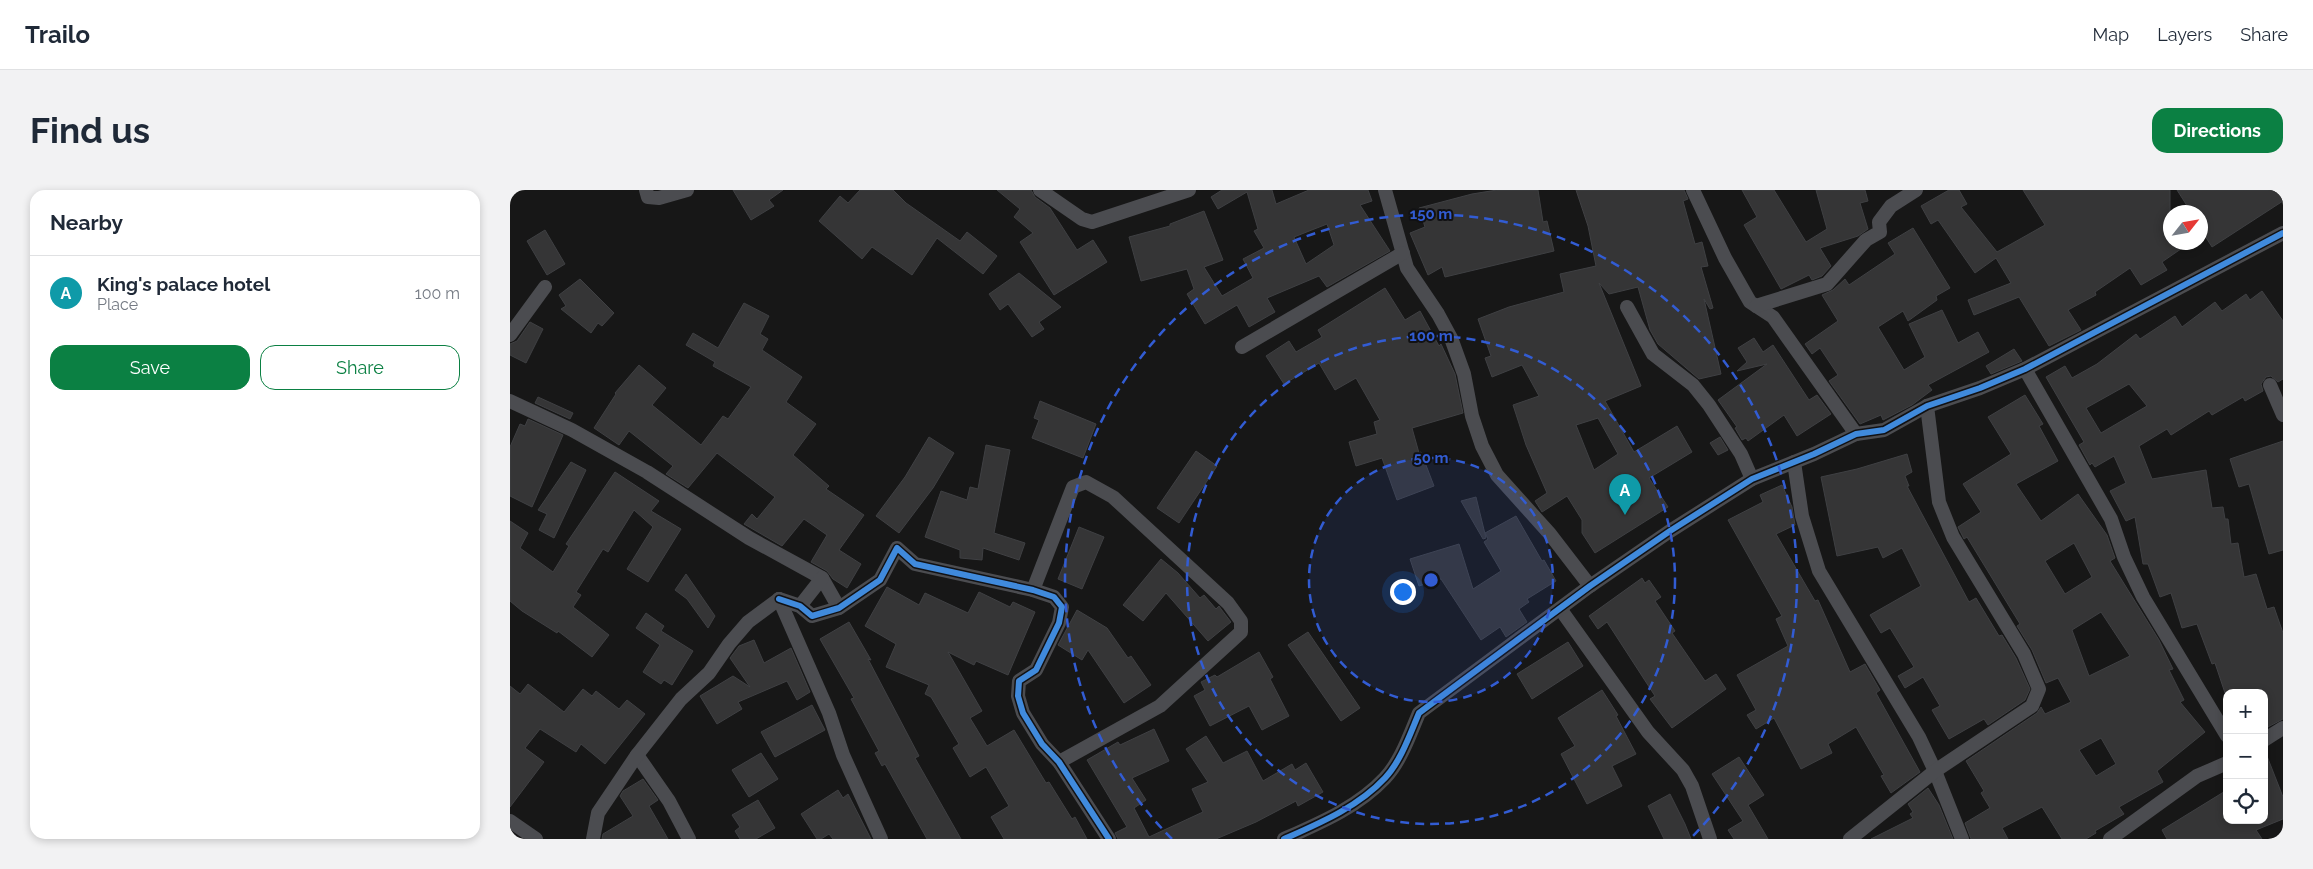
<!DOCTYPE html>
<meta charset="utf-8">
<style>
:root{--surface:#fff;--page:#f2f2f3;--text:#1f2937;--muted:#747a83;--line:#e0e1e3;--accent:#0b8043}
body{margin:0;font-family:Raleway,sans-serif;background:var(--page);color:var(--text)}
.controls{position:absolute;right:15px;bottom:15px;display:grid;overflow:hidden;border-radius:10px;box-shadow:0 2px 8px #0003}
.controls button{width:45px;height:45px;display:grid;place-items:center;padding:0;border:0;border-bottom:1px solid var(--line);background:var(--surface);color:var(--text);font:25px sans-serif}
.compass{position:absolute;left:1653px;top:15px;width:45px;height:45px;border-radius:50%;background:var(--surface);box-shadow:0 2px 8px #0003;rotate:59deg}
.you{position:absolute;left:892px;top:401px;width:18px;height:18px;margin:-12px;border:4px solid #fff;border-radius:50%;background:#1a73e8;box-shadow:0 0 0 8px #1a73e833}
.badge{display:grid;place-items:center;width:32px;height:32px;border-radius:50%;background:var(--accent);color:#fff;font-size:16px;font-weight:700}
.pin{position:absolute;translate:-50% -41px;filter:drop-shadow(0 1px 2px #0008)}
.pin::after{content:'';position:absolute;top:26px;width:18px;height:15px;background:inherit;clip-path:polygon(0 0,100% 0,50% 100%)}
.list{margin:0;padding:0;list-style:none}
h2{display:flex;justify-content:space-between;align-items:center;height:65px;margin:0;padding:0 20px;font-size:21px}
h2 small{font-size:16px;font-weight:400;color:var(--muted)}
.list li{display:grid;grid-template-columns:32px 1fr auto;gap:15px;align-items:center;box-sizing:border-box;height:75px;padding:0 20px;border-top:1px solid var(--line)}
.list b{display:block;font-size:19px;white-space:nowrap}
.list p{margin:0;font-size:16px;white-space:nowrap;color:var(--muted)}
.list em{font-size:16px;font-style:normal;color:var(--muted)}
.actions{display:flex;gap:10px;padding:15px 20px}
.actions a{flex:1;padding:11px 0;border:1px solid var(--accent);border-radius:15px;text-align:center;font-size:18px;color:var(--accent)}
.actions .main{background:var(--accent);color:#fff}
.icon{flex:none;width:28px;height:28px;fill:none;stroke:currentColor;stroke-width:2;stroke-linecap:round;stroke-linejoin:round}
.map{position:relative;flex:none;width:1773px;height:649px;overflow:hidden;border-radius:15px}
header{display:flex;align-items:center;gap:30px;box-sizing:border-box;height:70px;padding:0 25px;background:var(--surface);border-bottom:1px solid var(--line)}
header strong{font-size:24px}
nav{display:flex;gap:28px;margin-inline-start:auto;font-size:18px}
.intro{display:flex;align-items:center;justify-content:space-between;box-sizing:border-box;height:120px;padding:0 30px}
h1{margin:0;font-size:35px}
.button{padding:12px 22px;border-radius:15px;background:var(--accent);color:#fff;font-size:18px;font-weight:700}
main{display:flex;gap:30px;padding:0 30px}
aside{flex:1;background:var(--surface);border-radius:15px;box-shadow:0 2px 8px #0003}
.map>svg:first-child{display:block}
.building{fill:#353536;stroke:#3f4043;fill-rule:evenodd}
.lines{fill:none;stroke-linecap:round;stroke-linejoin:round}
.minor{stroke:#4b4c50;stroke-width:14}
.cycleway-casing{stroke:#111113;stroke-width:9}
.cycleway{stroke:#408adc;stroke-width:6}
.ring{fill:none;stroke:#325cd3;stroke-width:2.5;stroke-dasharray:9 6}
.centre{fill:#325cd3;stroke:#111113;stroke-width:2.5}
.ring-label{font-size:15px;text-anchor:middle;font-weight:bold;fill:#325cd3;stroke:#111113;stroke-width:4;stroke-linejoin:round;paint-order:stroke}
</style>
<header>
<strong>Trailo</strong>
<nav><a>Map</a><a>Layers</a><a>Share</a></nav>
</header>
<div class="intro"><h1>Find us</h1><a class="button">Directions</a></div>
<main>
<aside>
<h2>Nearby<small></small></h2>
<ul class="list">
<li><span class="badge" style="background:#0f9aa8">A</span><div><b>King's palace hotel</b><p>Place</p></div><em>100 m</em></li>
</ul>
<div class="actions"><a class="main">Save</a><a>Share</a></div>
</aside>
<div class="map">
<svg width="1773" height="649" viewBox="0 0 1773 649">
<rect width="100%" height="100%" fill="#171717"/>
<g class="building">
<path d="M223 0H273L259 10 264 16 241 30Z"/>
<path d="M350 0H383L396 13 450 51 457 42 487 66 473 84 427 48 402 85 362 57 352 69 309 31 330 6 338 13Z"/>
<path d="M487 0H521L525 7 540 18 567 60 583 50 597 72 544 105 510 52 523 43 504 27 510 19Z"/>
<path d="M712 0H762L766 14 799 0H858L862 11 850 15 880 61 817 97 809 86 757 108 765 122 739 137 727 115 695 134 677 104 684 99 677 79 631 91 619 47 660 36V34L694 21 713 70 694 77 712 106 743 88 733 69 754 58 744 41 748 39 737 2 708 19 701 7ZM817 34 824 55 796 74 784 47Z"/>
<path d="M987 0H1028L1033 32 1037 31 1044 61 935 87 932 77 918 85 900 43 915 37 909 18 962 4Z"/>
<path d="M1066 0H1174L1178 9 1173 11 1185 54 1192 52 1198 76 1191 77 1203 118 1200 119 1194 109 1211 184 1189 189 1148 154 1140 140 1128 97 1099 104 1089 93 1131 196 1095 211 1124 262 1167 236 1182 262 1139 288 1158 317 1085 363 1072 343V330L1057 306 1032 322 1025 311 1037 303 1016 255 1003 215 1029 206 1012 175 982 187 975 168 981 166 968 129 999 117 1054 102 1050 84 1086 76 1078 36ZM1088 228 1108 264 1084 280 1066 235Z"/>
<path d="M1232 0H1264L1296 52 1317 39 1306 0H1355L1358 11 1350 13 1358 39 1348 46 1310 58 1321 76 1312 86 1302 90 1299 85 1271 99 1234 35 1247 27Z"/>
<path d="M1439 0H1449L1457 14 1451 17 1487 62 1535 35 1513 0H1660V52H1681L1652 72 1657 80 1631 95 1620 78 1585 102 1586 105 1558 120 1571 140 1539 156 1509 107 1464 125 1458 110 1501 93 1486 68 1465 83 1428 30 1421 34 1411 16Z"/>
<path d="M1667 0H1773V11L1702 57 1690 38V22H1681Z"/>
<path d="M1403 38 1440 98 1426 106 1427 110 1398 131 1393 121 1368 137 1394 180 1415 167 1399 134 1432 120 1448 153 1468 142 1479 162 1418 195 1422 200 1402 215 1373 230 1371 225 1350 234 1319 191 1328 185 1310 158 1302 164 1295 154 1328 131 1312 105 1323 100 1335 89 1339 95 1385 64 1378 53Z"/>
<path d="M35 40 55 74 37 85 17 51Z"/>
<path d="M509 83 551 117 529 132 534 139 522 147 498 114 490 120 479 104Z"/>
<path d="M70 89 104 123 92 136 88 133 81 143 51 119 56 116 49 105Z"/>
<path d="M875 98 895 130 910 121 929 156 931 154 945 184 953 223 902 238 909 263 911 262 924 296 887 310 872 268 846 276 839 252 867 244 864 232 870 230 846 188 825 200 809 173 774 194 756 166 779 151 786 162 812 147 808 140Z"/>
<path d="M1752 101 1773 131V189L1768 192 1761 186 1756 187 1751 194 1753 201 1735 211 1733 207 1702 225 1699 221 1661 245 1657 239 1629 256 1642 289 1696 280 1702 318 1713 317 1715 329H1718L1721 354 1728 353 1734 387 1746 384 1757 419 1764 417 1773 443V529L1754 539V503H1715L1705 473 1702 474 1687 434 1672 438 1661 403 1650 407 1638 374H1633L1625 327 1616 331 1600 301 1616 293 1604 266 1585 277 1582 273 1580 275 1569 255 1574 252 1536 187 1555 176 1562 188 1587 174 1626 144 1630 149 1665 126 1672 137 1705 112 1712 121 1736 104 1740 110ZM1619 194 1637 216 1591 243 1576 218Z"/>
<path d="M234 113 259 126 250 144 258 149 252 160 292 187 276 212 306 234 283 265 319 296 316 299 354 325 329 360 351 374 337 398 323 389 317 381 301 372 317 345 294 329 272 356 234 334 242 324 247 329 265 307 207 263 178 298 156 284 163 276 119 241 109 255 84 238 106 204 105 203 129 175 156 198 142 215 191 255 213 226 218 229 241 197 203 176 205 172 176 155 183 143 208 158Z"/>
<path d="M20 132 33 139 16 173 0 165V154L7 151Z"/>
<path d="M1244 148 1253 162 1263 155 1299 210 1307 205 1321 224 1287 246 1274 225 1238 251 1236 248 1232 250 1225 238 1227 237 1208 210 1257 174 1227 181 1237 172 1228 158Z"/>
<path d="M1504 159 1512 171 1481 184 1476 176Z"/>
<path d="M1515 205 1533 234 1529 236 1548 271 1506 294 1531 331 1568 304 1597 345 1605 368 1600 371 1649 450 1663 479 1659 480 1674 510 1670 512 1695 542 1647 581 1653 592 1609 617 1614 624 1585 641 1586 643 1576 649H1552L1532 617 1492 638 1498 649H1461L1455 633 1480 618 1471 603 1474 601 1456 571 1527 523 1531 517 1535 524 1561 512 1548 488 1536 493 1522 460 1507 436 1510 434 1457 347 1454 349 1448 337 1471 322 1453 294 1501 264 1478 227ZM1564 353 1582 387 1555 404 1535 371ZM1591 422 1620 466 1579 486 1562 440ZM1591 548 1606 574 1586 586 1569 560Z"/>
<path d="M28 207 63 223 60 229 25 213Z"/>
<path d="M530 211 586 234 573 268 522 248 529 230 524 228Z"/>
<path d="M18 229 53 245 22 317 0 306V257L10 234 15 236Z"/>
<path d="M419 247 444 263 423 298 389 343 366 326 395 287Z"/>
<path d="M1210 247 1218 260 1208 265 1200 253Z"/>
<path d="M1773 251V360L1759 364 1739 294 1729 297 1720 269Z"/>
<path d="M476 255 500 260 484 343 515 353 509 370 473 358 472 370 450 368V360L415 347 431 301 457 310 460 297 468 299Z"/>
<path d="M686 261 707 276 669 333 647 318Z"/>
<path d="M1397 264 1402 282 1395 286 1399 296H1397L1459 412 1466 408 1489 446 1492 445 1506 468 1520 499 1515 510 1478 535 1474 529 1439 549 1422 520 1430 516 1413 487 1395 498 1388 486 1404 477 1380 438 1371 443 1360 425 1411 396 1392 358 1373 368 1368 357 1327 366 1311 287 1347 279Z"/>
<path d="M61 272 76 280 44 348 29 340 37 324 28 320Z"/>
<path d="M105 282 149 311 141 321 171 339 138 392 117 379 143 337 124 320 98 362 93 359 66 402 71 405 63 417 99 445 82 467 48 441 47 443 12 421 0 411V331L18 343 10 358 43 382 59 356 56 354Z"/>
<path d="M1272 295 1282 317 1285 335 1266 344 1305 411 1308 410 1340 482 1355 474 1370 500 1366 503 1410 582 1381 603 1371 586 1374 585 1346 537 1318 554 1322 563 1291 579 1264 528 1246 539 1237 525 1246 520 1227 485 1278 456 1266 429 1272 426 1218 330 1253 312 1250 305Z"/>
<path d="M966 307 976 348 973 349 951 311Z"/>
<path d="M1006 326 1032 371 1034 370 1046 391 1017 409 1019 412 1009 419 1017 432 996 447 990 437 971 450 931 389 909 396 900 369 949 354 963 399 991 381 974 352 978 349 975 343Z"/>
<path d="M569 337 594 347 572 399 548 389Z"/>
<path d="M651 369 668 383 690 408 694 405 706 419 709 416 711 419 721 432 698 451 656 403 633 431 613 415Z"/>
<path d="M176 384 205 426 198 438 177 409 165 400Z"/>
<path d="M1132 388 1135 393 1139 390 1151 407 1145 411 1165 441 1162 443 1195 491 1206 484 1216 499 1162 538 1140 509 1145 506 1097 432 1088 439 1079 426Z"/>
<path d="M377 397 409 415 415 403 458 423 469 402 500 417 503 412 525 422 498 485 466 471 464 475 438 462 472 521 460 528 477 556 504 540 536 593 539 592 562 629 565 627 577 649H494L481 627 499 616 476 577 460 587 443 558 449 554 421 507 415 504 419 495 376 477 386 454 355 436Z"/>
<path d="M567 420 597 438 618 468 621 466 641 495 614 513 578 460 572 470 548 455Z"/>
<path d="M136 423 154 436 151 441 183 461 162 495 154 490 151 494 133 482 150 455 126 438Z"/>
<path d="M339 432 361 470 358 469 409 566 405 568 451 649H417L375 574 372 576 365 563 369 561 341 509 344 508 310 449Z"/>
<path d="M798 442 850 518 831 531 778 455Z"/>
<path d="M244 450 254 473 281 458 300 502 287 510 277 491 228 512 232 519 207 534 190 506 223 486 240 497 220 468 229 456Z"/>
<path d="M1058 452 1073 476 1022 509 1007 484Z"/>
<path d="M749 462 763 487 760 489 779 526 752 540 739 516 700 536 684 506 695 500 691 492 705 485 707 487Z"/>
<path d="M18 494 54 522 73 499 82 506 86 501 109 519 117 510 135 524 95 574 71 554 66 562 30 539 15 558 34 572 0 617V496L10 504Z"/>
<path d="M1092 500 1108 525 1106 526 1126 564 1102 576 1112 596 1077 614 1051 564 1065 556 1048 528Z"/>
<path d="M302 515 315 540 265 567 251 542Z"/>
<path d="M644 539 659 571 622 588 636 610 624 618 639 647 693 622 682 599 698 592 676 559 696 546 713 573 737 561 753 591 782 574 785 580 796 573 813 602 788 616 786 611 746 632 706 649H608L605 643 617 637 577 570 608 552 610 555Z"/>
<path d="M1755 561 1773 607V629L1746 640 1752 649H1657L1652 640 1717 600V630H1754V613L1758 611 1754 604Z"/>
<path d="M251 563 268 589 239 607 222 580Z"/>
<path d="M1229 567 1254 605 1238 615 1258 649H1224L1218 640 1233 631 1202 584Z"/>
<path d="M133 589 148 610 139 616 158 649H92L93 644 123 626 110 606 113 601Z"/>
<path d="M1418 598 1429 615 1443 649H1361L1403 628 1400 624 1403 622 1398 614Z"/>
<path d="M328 600 333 608 338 604 361 649H323L319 644 311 649H307L291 624Z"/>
<path d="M1160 604 1175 634 1181 649H1154L1138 616Z"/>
<path d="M248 610 265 638 246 649H230L225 641 230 637 222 625Z"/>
</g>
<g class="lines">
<g class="minor">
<path d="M136 0 138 7 149 8 177 0"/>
<path d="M530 0 572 29 582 32 679 0"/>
<path d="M875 0 897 78 928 124 941 148 954 184 962 226 972 256 987 285 1040 344 1080 396"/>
<path d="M1183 0 1215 68 1240 112 1263 127 1346 244"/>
<path d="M1246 116 1317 94 1356 50 1370 42 1369 32 1381 16 1406 0"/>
<path d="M1117 117 1143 164 1183 195 1199 215 1231 264 1242 289"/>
<path d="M0 145 35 97"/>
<path d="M732 157 893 63"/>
<path d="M1515 179 1601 329 1614 367 1633 407 1717 546"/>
<path d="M1760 195 1773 225"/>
<path d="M0 211 62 240 137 282 239 348 312 388 329 418"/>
<path d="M1284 272 1292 326 1309 381 1409 547 1425 581 1452 649"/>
<path d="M523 400 563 297 576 292 603 307 718 413 731 431V442L650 516 549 572"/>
<path d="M269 409 290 416 302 426 329 418 370 390 387 358 405 374 523 400 544 407 552 417 549 433 526 480 509 491 508 506 513 523 532 554 549 572 599 649"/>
<path d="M269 409 319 523 333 565 371 649"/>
<path d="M290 416 312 388"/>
<path d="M1051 420 1138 542 1173 580 1182 596 1200 649"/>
<path d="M1754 550 1773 538"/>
<path d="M127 565 159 611 179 649"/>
<path d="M0 631 26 649"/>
<path d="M83 649 88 623 127 565 171 509 199 483 219 454 238 432 269 409"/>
<path d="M774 649C810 633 848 617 875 588 891 571 900 544 909 523L1080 396 1160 341 1242 289 1304 264 1346 244 1374 240 1417 216 1470 198 1515 179 1773 43"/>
<path d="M1340 649 1425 581 1522 516 1529 499 1514 464 1443 347 1429 312 1417 216"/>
<path d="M1600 649 1687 586 1717 573"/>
</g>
<defs>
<g id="cycleway">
<path d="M269 409 290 416 302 426 329 418 370 390 387 358 405 374 523 400 544 407 552 417 549 433 526 480 509 491 508 506 513 523 532 554 549 572 599 649"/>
<path d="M774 649C810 633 848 617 875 588 891 571 900 544 909 523L1080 396 1160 341 1242 289 1304 264 1346 244 1374 240 1417 216 1470 198 1515 179 1773 43"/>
</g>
</defs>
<use href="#cycleway" class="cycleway-casing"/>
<use href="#cycleway" class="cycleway"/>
</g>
<circle cx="921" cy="390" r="122" fill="#325cd3" fill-opacity=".12"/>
<g class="ring">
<circle cx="921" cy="390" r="122"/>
<circle cx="921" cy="390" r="244"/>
<path d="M662 649A366 366 0 1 1 1180 649"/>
</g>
<circle cx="921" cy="390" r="8" class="centre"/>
<g class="ring-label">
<text x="921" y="29">150 m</text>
<text x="921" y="151">100 m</text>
<text x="921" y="273">50 m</text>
</g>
</svg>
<div class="controls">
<button>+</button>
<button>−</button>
<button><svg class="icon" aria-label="locate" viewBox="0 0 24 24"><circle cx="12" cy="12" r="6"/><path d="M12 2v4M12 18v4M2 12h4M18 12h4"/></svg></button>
</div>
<svg class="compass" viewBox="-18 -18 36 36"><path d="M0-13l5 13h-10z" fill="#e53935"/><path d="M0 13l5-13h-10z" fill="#747a83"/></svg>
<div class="you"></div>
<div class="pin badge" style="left:1115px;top:325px;background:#0f9aa8">A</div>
</div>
</main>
